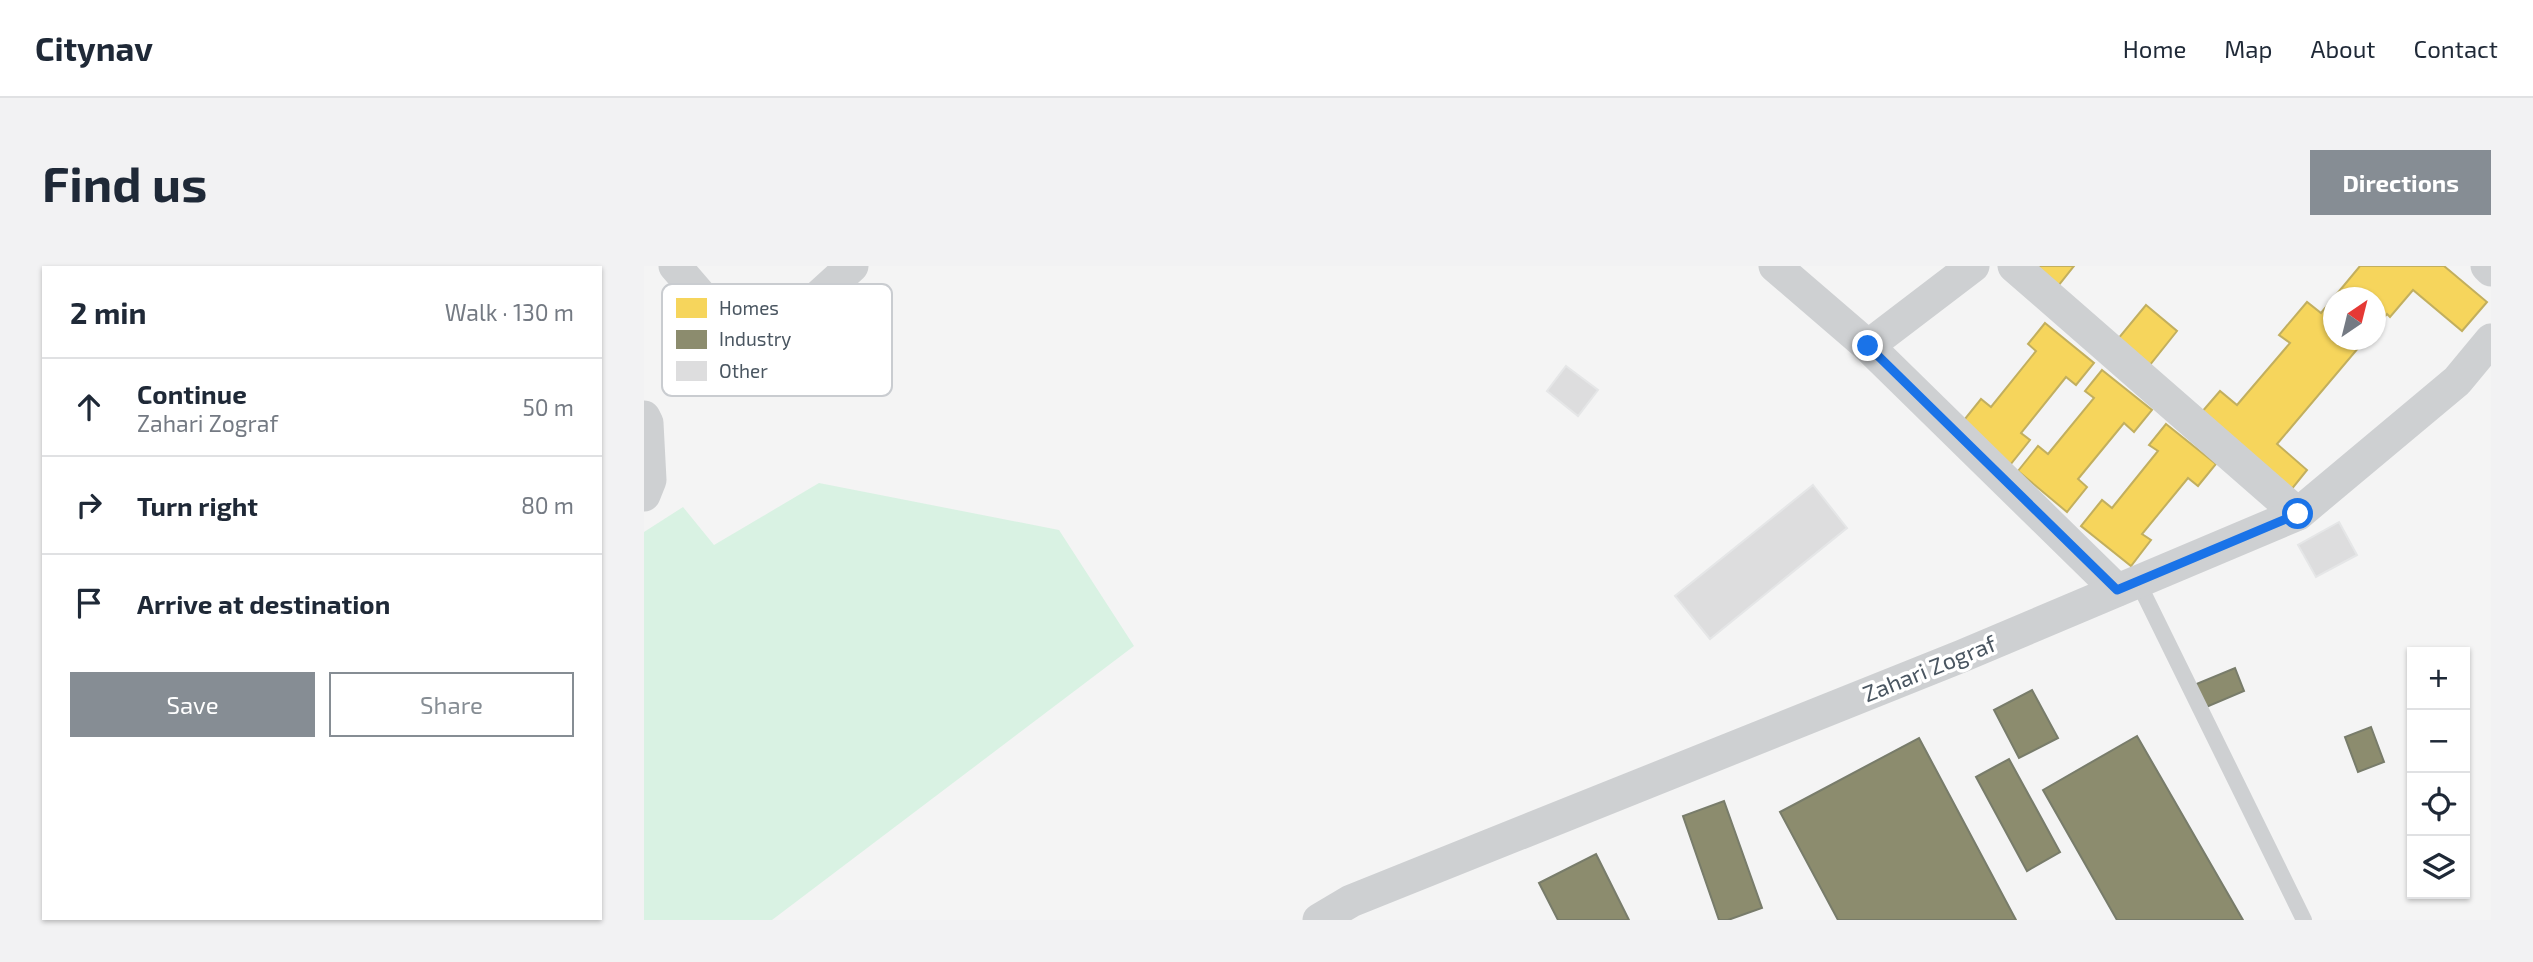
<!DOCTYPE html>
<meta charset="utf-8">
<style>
:root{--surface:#fff;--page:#f2f2f3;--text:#1f2937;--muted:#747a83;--line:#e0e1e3;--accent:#868d94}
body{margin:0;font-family:"Exo 2",sans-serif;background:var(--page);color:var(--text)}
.controls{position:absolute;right:21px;bottom:21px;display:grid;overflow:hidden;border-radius:0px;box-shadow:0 2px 5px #0004}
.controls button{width:63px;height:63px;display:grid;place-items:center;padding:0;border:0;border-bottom:2px solid var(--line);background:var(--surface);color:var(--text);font:35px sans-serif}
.compass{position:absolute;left:1679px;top:21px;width:63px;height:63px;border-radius:50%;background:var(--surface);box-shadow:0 2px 5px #0004;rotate:35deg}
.stop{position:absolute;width:21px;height:21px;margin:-16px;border:5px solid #1a73e8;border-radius:50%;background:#fff}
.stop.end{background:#1a73e8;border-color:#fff;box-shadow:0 2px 7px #0008}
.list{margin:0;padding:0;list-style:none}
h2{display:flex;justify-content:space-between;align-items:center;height:91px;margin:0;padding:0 28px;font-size:30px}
h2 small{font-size:23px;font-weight:400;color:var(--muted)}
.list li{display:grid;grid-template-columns:46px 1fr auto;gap:21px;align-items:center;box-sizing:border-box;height:98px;padding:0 28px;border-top:2px solid var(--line)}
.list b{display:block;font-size:26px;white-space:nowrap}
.list p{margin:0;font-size:23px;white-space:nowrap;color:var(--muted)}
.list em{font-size:23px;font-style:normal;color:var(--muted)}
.actions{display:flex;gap:14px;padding:21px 28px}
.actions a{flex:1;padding:16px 0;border:2px solid var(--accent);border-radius:0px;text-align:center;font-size:24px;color:var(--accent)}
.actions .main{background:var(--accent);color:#fff}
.icon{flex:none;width:38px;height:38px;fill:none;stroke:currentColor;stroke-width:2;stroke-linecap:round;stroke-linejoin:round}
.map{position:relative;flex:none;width:1847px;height:654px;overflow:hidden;border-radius:0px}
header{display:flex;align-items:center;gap:42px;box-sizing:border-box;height:98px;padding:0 35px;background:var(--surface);border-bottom:2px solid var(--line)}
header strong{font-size:33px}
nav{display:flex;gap:38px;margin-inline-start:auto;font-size:24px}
.intro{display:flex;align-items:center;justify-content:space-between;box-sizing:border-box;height:168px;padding:0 42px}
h1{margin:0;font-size:49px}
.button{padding:18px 32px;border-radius:0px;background:var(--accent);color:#fff;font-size:24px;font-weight:700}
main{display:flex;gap:42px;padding:0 42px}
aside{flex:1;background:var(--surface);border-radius:0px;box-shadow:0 2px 5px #0004}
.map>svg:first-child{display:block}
.green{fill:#d9f2e3}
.homes{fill:#f6d55c;stroke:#c2af5e;stroke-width:2}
.industry{fill:#8c8c6e;stroke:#787c6a;stroke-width:2}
.building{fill:#ddddde;stroke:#e5e6e7;stroke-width:2}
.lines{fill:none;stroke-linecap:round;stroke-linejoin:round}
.service{stroke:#ced0d2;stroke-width:16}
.minor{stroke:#ced0d2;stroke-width:33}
.route{stroke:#1a73e8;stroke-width:9}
.labels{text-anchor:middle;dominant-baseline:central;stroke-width:7;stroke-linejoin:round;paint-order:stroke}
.street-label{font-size:23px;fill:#4a5661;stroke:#fff}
.key{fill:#fff;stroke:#c9ccd0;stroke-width:2}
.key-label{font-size:19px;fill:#4a5661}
</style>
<header>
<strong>Citynav</strong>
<nav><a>Home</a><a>Map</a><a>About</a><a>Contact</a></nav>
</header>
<div class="intro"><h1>Find us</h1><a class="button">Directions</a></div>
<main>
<aside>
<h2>2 min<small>Walk · 130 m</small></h2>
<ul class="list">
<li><svg class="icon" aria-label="ahead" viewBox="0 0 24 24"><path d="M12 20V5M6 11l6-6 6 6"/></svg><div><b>Continue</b><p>Zahari Zograf</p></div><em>50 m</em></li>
<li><svg class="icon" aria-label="right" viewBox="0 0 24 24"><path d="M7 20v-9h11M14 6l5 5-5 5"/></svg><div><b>Turn right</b></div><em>80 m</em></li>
<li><svg class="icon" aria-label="arrive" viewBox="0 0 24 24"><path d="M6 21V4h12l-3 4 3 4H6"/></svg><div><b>Arrive at destination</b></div></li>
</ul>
<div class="actions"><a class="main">Save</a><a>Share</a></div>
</aside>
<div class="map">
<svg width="1847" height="654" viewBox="0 0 1847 654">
<rect width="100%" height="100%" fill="#f4f4f4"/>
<path class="green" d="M175 217 415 264 490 380 128 654H0V266L39 241 70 279Z"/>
<g class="homes">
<path d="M1389 0H1430L1414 20Z"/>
<path d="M1716 0H1800L1843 36 1818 65 1769 24 1746 51 1743 48 1731 61V32H1689V74H1721L1633 178 1663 204 1642 230 1551 154 1576 125 1593 139 1646 77 1635 69 1663 36 1677 47Z"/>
<path d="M1502 39 1533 65 1505 100 1473 74Z"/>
<path d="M1401 57 1450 97 1432 119 1422 111 1377 167 1386 174 1366 199 1316 159 1337 133 1347 141 1392 85 1384 78Z"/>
<path d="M1458 104 1508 144 1490 166 1480 157 1434 213 1443 221 1423 246 1374 205 1394 180 1404 188 1450 132 1441 125Z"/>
<path d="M1522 158 1572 198 1554 220 1544 212 1498 268 1507 274 1487 300 1437 260 1458 234 1468 242 1514 185 1505 179Z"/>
</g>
<g class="industry">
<path d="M1591 402 1600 425 1560 442 1550 419Z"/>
<path d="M1388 424 1414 472 1375 492 1350 444Z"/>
<path d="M1727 461 1740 496 1714 506 1701 471Z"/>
<path d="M1493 470 1599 654H1473L1399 524Z"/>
<path d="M1275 472 1372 654H1194L1136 546Z"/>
<path d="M1365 493 1416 586 1383 605 1332 511Z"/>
<path d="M1080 535 1118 642 1084 654H1075L1039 550Z"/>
<path d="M952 588 985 654H914L895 617Z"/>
</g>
<g class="building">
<path d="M922 100 954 124 934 150 903 125Z"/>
<path d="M1169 219 1203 262 1066 373 1031 330Z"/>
<path d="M1695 256 1713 289 1672 311 1654 279Z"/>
</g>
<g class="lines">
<path class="service" d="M1494 316 1660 654"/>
<g class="minor">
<path d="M31 0 87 65 113 69 162 42 208 0"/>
<path d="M1131 0 1224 80 1473 324"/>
<path d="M1370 0 1654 248"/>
<path d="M1843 0 1847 4"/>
<path d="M1224 80 1329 0"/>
<path d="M0 151 3 157 6 214 0 229"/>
<path d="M675 654 707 635 1318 390 1654 248 1813 115 1847 74"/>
</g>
</g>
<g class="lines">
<path class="route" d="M1224 80 1473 324 1654 248"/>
</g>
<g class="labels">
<g class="street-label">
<text transform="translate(1285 402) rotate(-22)">Zahari Zograf</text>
</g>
</g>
<rect x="18" y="18" width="230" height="112" rx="10" class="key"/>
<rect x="32" y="32" width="31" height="20" fill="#f6d55c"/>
<rect x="32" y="64" width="31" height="19" fill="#8c8c6e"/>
<rect x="32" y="95" width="31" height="20" fill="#ddddde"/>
<g class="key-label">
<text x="75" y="49">Homes</text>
<text x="75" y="80">Industry</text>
<text x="75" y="112">Other</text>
</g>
</svg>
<div class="controls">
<button>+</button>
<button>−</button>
<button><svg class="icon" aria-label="locate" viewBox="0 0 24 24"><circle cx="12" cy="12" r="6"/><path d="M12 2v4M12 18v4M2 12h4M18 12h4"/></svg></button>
<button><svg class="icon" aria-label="layers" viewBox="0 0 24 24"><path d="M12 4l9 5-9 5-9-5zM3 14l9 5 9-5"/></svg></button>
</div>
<svg class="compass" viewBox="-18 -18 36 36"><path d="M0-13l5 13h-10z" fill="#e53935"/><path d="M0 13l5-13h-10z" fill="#747a83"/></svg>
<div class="stop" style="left:1654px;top:248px"></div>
<div class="stop end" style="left:1224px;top:80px"></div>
</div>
</main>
